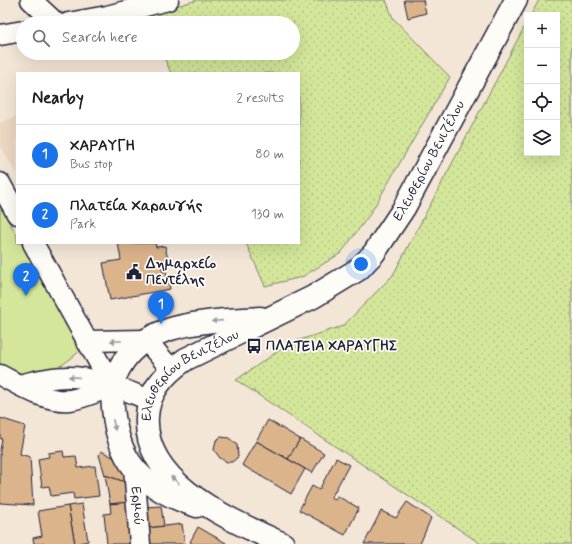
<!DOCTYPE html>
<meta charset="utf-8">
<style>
:root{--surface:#fff;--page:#f6f6f6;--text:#202124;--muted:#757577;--line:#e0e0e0;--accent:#1a73e8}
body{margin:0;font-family:Mynerve,sans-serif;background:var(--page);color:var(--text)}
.controls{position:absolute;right:12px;top:12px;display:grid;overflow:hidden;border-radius:0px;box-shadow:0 4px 16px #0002}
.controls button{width:36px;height:36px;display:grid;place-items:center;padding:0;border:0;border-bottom:1px solid var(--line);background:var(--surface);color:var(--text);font:20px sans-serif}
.you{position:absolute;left:361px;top:264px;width:14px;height:14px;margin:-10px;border:3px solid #fff;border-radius:50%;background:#1a73e8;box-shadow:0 0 0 6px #1a73e833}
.badge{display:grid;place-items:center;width:26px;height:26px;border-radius:50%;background:var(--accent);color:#fff;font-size:13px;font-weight:700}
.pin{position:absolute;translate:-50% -33px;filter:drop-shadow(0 1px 2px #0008)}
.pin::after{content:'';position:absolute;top:21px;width:14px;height:12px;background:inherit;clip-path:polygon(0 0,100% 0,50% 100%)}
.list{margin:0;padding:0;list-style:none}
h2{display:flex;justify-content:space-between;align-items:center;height:52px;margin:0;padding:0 16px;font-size:17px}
h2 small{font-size:13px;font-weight:400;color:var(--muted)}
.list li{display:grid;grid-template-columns:26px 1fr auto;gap:12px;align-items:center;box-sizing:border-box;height:60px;padding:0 16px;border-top:1px solid var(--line)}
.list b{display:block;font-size:15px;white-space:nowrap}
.list p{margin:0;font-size:13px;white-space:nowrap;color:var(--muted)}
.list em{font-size:13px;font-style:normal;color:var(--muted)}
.icon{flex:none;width:22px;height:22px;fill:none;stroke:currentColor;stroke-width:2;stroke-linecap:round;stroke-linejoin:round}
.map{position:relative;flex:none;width:572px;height:544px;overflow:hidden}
.search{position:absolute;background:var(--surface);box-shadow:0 4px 16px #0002;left:16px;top:16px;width:284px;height:44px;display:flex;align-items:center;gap:10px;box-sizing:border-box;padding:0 14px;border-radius:22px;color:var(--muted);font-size:15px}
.panel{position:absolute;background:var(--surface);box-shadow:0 4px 16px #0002;left:16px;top:72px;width:284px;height:172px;border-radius:0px}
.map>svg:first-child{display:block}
.built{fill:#ecd7c0}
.grass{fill:url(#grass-dots);stroke:#7a846a}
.green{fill:#d3e69a;stroke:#7a846a}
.building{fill:#dbb48c;stroke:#22223b}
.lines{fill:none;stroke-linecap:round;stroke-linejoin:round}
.minor-casing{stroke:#22223b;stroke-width:23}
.secondary-casing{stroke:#22223b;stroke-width:25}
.minor{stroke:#fdfcf7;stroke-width:20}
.secondary{stroke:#fdfcf7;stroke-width:22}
.oneway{fill:#9a9aa2}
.labels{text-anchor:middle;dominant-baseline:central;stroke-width:3.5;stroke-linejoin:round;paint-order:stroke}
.street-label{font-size:14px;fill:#22223b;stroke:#fdfcf7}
.poi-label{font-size:14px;font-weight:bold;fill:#22223b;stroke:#fdfcf7;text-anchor:start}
</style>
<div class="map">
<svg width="572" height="544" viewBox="0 0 572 544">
<defs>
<pattern id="grass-dots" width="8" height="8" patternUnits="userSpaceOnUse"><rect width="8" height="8" fill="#d3e69a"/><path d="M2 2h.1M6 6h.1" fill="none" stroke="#b5c586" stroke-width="1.8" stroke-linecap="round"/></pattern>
</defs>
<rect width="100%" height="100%" fill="#f3e6d7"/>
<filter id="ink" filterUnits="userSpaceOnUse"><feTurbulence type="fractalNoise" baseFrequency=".025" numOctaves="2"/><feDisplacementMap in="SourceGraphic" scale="8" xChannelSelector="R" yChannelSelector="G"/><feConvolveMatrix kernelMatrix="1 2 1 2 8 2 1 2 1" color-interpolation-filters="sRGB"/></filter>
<g filter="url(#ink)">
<path class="built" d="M17 116V175L0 145V123Z"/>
<g class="grass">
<path d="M197 0H386L393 18 450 77 370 214 341 253 302 277 265 286 246 243H299V73H171L162 53H293V23H149L145 15Z"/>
<path d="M539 0H572V544H481L236 380 290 343 343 326 393 275 527 22V153H557V15H531Z"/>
</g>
<path class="green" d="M0 206 17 235V243H21L83 348C67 363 50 374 29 381L0 365Z"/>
<g class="building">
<path d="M404 0H423L426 13 408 18Z"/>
<path d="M118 243H155L156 247 165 246 168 260 160 261 163 272 166 271 170 289 110 300 103 263 121 260Z"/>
<path d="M0 418 25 426 20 454 30 457 33 505 0 503V450L2 439 0 438Z"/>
<path d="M268 420 300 439 288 459 256 441Z"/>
<path d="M221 437 229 438 237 445 238 457 232 462H227L220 458 214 450 216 440Z"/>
<path d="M300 439 324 453 312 473 288 459Z"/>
<path d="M256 441 305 469 291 494 242 465Z"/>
<path d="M63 451 64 457 76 456 78 468 95 466 99 496 74 499 73 493 51 496 49 486 42 487 38 459 49 457 48 453Z"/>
<path d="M101 451 123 462 126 470 125 482 105 475 99 455Z"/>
<path d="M336 458 349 465 331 498 335 500 337 496 359 508 345 535 299 510 312 486 319 490Z"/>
<path d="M105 475 125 482 129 486 130 502 110 504Z"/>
<path d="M130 502 134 544H107L104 514 111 513 110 504Z"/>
<path d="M407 502 431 518 420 544H364L381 511 396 518Z"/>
<path d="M82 504 88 541 75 544 68 506Z"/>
<path d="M68 506 75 544H34L33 538 42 536 38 511Z"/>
<path d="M161 506 164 526 148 528 145 507Z"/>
<path d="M182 524 185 544H150L148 528Z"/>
<path d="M198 527 226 543 225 544H193L190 542Z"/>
</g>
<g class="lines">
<defs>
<g id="minor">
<path d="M31 0 56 23"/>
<path d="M68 23 107 16 168 0"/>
<path d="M0 35 23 31"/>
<path d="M0 183 17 214"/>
<path d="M33 243 112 386"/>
<path d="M86 341 146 340 171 369"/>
<path d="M0 375C20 385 46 403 70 400 84 398 98 391 112 386"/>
<path d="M19 385C35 381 50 377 66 377 94 376 124 390 150 400"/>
<path id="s1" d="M134 468 140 544"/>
</g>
<g id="secondary">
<path d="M197 506C133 486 112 452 112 386 131 319 205 322 261 318"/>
<path id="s2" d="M283 544C232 520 143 485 147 417 148 391 165 373 186 359L313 297 359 269 374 253 404 208 516 0"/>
</g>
</defs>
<use href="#minor" class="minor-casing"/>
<use href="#secondary" class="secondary-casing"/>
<use href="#minor" class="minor"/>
<use href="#secondary" class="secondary"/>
</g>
<defs><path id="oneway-solid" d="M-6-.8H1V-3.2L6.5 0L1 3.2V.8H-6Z"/></defs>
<g class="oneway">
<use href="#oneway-solid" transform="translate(217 321) rotate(176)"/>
<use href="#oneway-solid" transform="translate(116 341) rotate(180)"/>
<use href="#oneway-solid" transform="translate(74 377) rotate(-175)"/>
<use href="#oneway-solid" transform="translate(114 425) rotate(78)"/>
<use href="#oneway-solid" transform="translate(175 480) rotate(-138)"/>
</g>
</g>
<defs>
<symbol id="civic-bare" viewBox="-9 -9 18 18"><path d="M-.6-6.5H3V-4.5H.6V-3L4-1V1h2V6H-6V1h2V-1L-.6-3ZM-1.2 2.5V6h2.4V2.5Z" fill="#22223b" stroke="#fdfcf7" stroke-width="2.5" paint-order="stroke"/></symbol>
<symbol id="bus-bare" viewBox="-9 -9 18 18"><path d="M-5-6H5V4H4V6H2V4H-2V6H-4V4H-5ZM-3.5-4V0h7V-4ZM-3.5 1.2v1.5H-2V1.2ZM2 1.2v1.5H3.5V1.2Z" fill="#22223b" stroke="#fdfcf7" stroke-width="2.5" paint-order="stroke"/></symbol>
</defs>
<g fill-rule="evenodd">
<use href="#civic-bare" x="123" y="261" width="22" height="22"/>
<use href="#bus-bare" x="243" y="335" width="22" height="22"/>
</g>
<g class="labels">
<g class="street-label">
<text stroke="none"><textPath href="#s2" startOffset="595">Ελευθερίου Βενιζέλου</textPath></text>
<text stroke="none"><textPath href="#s2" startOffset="261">Ελευθερίου Βενιζέλου</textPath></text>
<text stroke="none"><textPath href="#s1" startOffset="38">Ερμού</textPath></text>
</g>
<g class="poi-label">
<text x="146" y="264">Δημαρχείο<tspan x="146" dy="16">Πεντέλης</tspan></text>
<text x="266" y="346">ΠΛΑΤΕΙΑ ΧΑΡΑΥΓΗΣ</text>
</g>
</g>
</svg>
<div class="controls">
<button>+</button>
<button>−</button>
<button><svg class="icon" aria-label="locate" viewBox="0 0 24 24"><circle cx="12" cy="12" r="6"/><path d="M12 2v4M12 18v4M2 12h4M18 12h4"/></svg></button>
<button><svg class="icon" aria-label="layers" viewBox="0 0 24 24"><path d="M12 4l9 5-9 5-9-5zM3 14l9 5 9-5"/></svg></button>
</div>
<div class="you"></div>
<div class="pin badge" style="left:161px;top:324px">1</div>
<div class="pin badge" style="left:26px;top:296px">2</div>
<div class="search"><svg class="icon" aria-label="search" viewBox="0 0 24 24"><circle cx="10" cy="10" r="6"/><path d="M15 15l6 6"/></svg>Search here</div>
<section class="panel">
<h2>Nearby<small>2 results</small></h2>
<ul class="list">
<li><span class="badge">1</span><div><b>ΧΑΡΑΥΓΗ</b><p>Bus stop</p></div><em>80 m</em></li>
<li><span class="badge">2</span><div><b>Πλατεία Χαραυγής</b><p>Park</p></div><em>130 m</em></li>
</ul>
</section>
</div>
